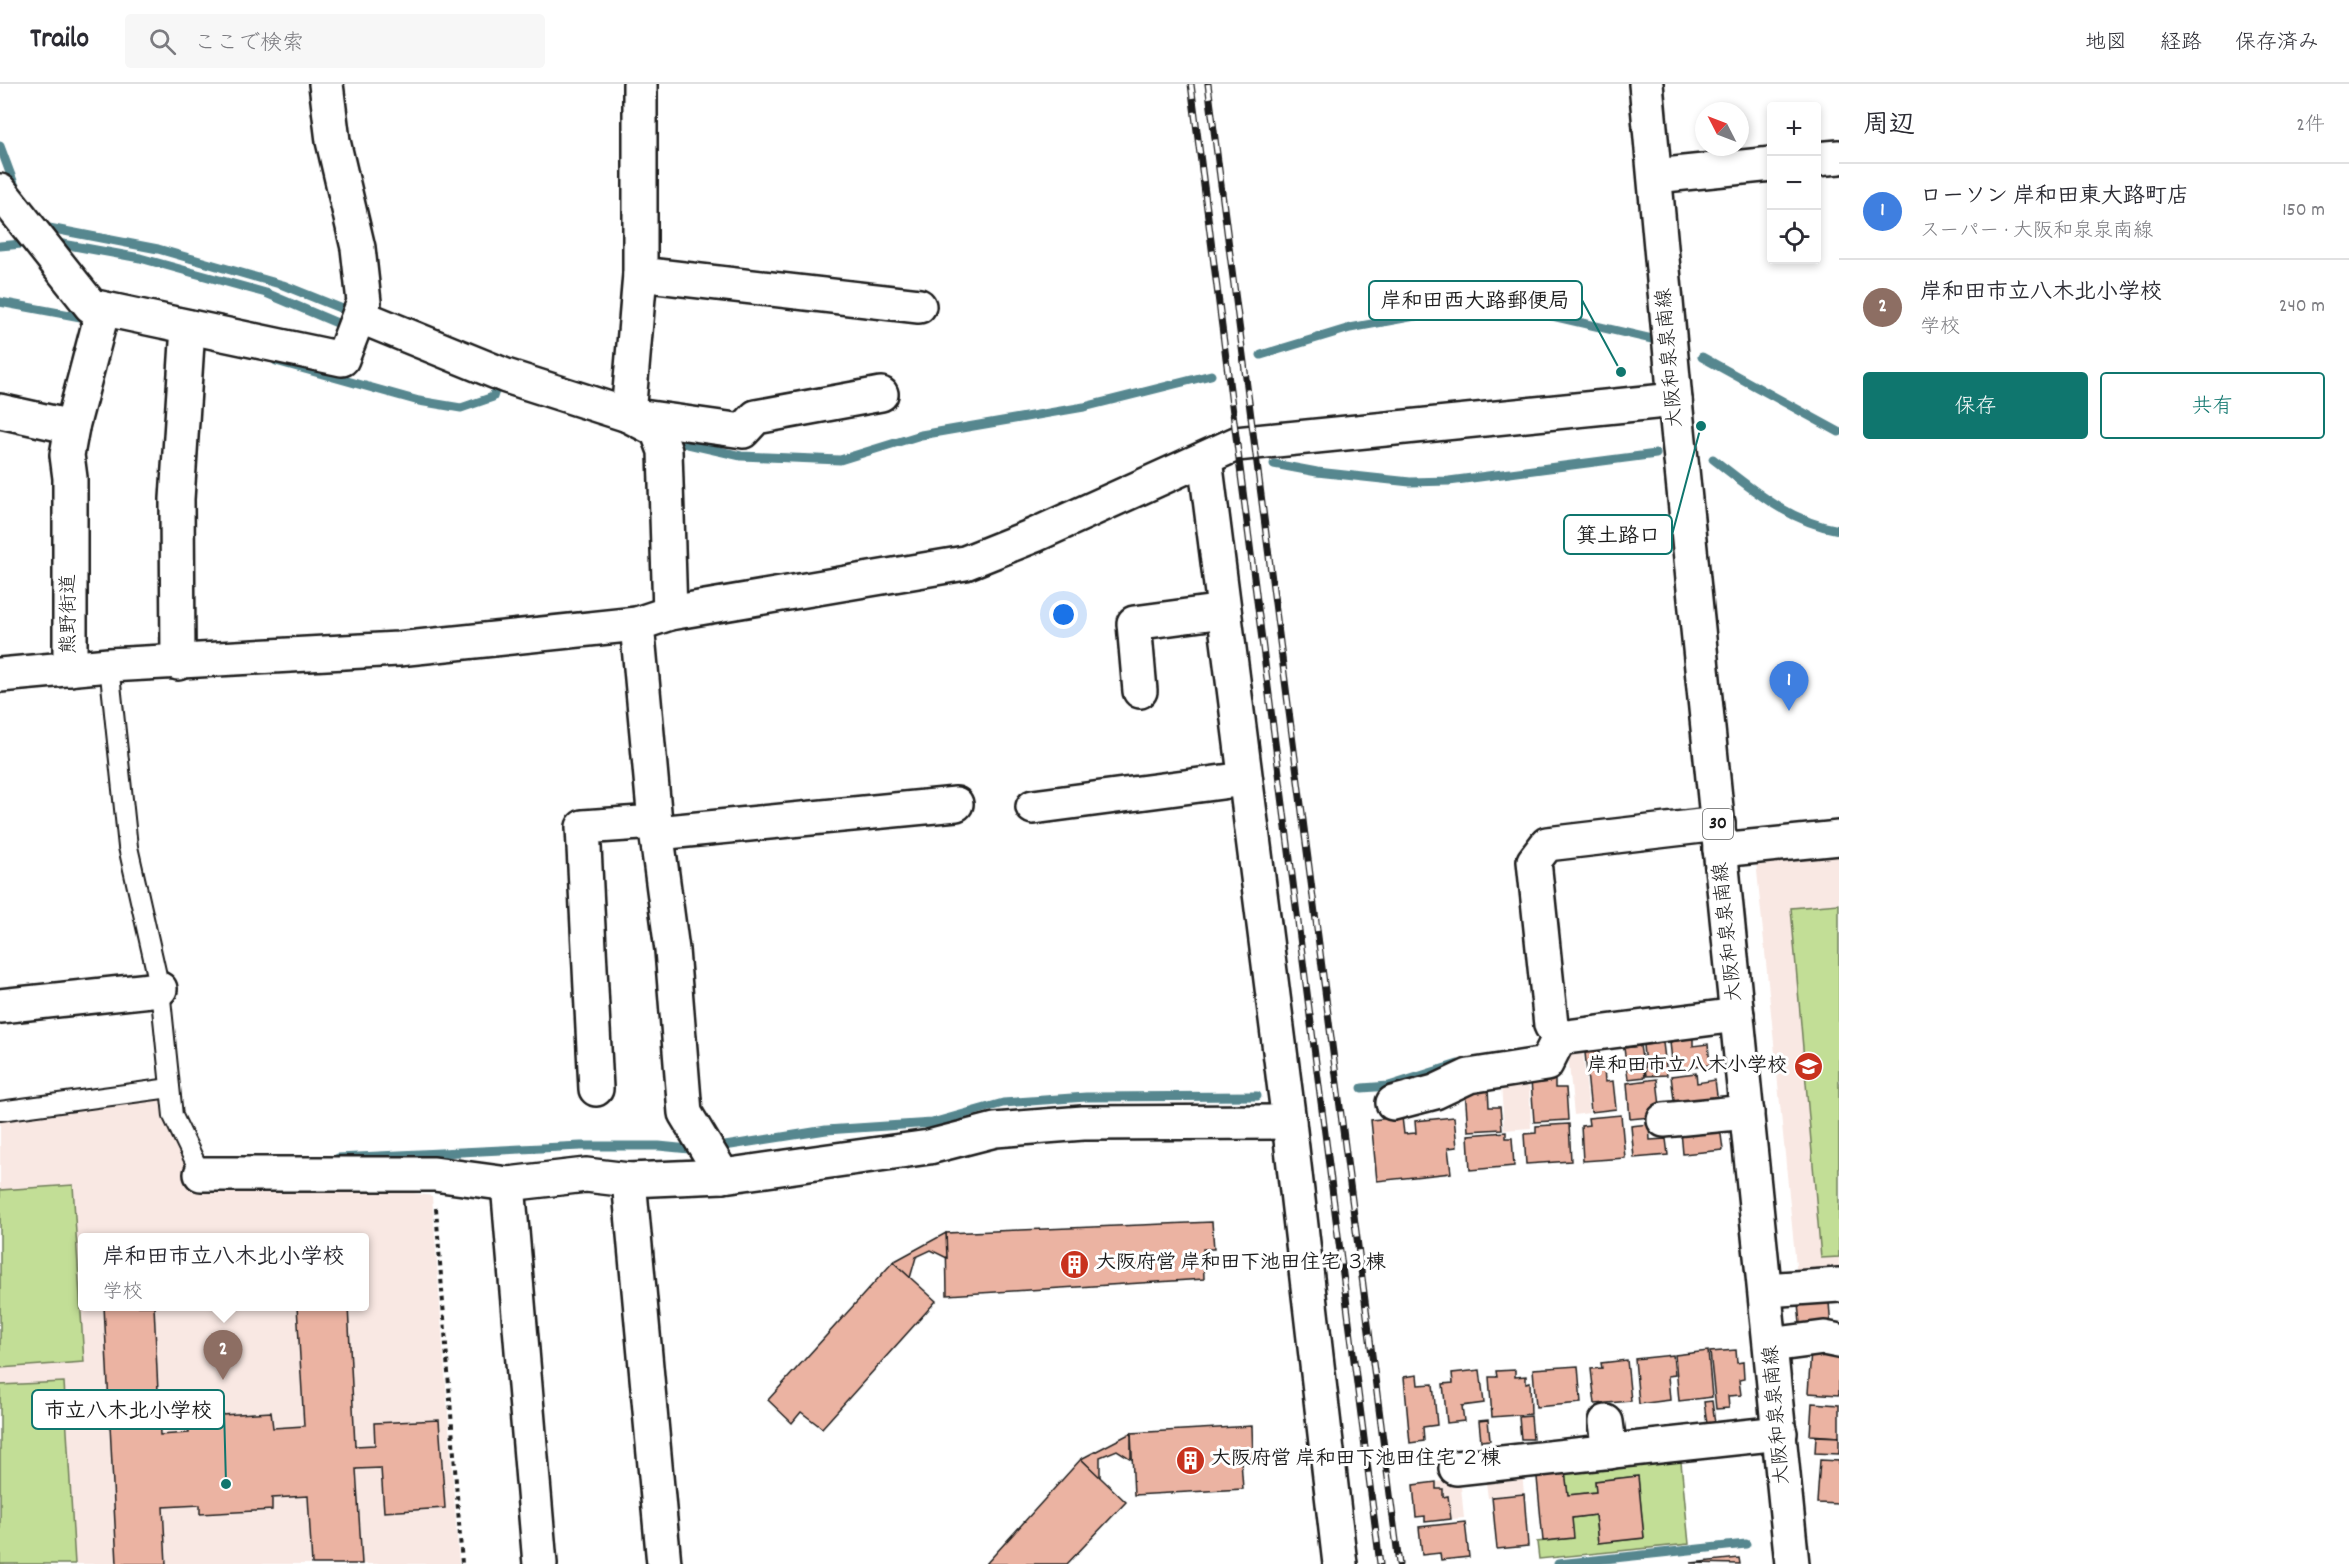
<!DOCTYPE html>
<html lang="ja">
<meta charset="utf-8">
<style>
:root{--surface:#fff;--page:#f7f7f7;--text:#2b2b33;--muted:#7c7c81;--line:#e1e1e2;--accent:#0f766e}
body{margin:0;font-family:Dekko,"Klee One",sans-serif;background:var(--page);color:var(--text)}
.controls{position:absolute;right:18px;top:18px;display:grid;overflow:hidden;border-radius:6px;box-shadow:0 3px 9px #0003}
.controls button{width:54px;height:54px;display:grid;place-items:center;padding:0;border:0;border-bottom:2px solid var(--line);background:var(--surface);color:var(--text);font:30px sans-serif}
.compass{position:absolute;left:1695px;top:18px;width:54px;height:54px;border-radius:50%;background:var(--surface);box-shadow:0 3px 9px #0003;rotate:312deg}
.you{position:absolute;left:1064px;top:531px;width:21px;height:21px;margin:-15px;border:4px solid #fff;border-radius:50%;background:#1a73e8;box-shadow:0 0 0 9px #1a73e833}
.badge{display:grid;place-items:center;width:39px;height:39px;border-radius:50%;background:var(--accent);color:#fff;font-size:20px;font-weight:700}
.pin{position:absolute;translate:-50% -50px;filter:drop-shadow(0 2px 3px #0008)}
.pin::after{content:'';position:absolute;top:32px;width:21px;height:18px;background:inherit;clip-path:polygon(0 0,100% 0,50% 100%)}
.popup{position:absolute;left:78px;top:1149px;width:291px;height:78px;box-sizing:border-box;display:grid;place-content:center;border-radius:6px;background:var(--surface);filter:drop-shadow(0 2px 4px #0005);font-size:20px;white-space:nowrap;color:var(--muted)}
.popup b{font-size:22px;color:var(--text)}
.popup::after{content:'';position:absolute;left:50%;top:100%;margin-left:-12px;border:12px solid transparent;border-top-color:var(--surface)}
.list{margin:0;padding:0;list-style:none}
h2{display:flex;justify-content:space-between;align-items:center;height:78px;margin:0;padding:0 24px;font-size:26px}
h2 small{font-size:20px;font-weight:400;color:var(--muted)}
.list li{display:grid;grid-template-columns:39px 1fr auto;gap:18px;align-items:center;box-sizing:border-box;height:96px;padding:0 24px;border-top:2px solid var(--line)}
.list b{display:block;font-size:22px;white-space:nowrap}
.list p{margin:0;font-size:20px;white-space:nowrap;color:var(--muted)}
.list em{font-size:20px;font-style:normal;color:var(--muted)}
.actions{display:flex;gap:12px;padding:18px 24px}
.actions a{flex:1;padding:14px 0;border:2px solid var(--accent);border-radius:6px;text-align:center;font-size:21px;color:var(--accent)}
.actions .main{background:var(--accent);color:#fff}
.icon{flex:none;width:33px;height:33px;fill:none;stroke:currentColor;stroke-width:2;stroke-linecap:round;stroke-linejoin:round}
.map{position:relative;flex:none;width:1839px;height:1480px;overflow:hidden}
header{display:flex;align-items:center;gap:36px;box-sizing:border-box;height:84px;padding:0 30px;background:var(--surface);border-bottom:2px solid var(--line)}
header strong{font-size:28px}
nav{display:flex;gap:33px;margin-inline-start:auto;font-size:21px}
.search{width:420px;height:54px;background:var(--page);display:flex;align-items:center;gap:15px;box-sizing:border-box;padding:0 21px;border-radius:6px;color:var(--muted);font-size:22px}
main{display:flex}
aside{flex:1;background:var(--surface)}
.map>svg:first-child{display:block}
.built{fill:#f9e8e3;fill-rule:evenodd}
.green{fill:#c2de96;stroke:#6f7d59;stroke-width:1.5}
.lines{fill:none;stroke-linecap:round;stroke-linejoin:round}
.stream{stroke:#57878f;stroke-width:9}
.building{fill:#ebb3a2;stroke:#1c1c1c;stroke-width:1.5}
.lane-casing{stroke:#1c1c1c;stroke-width:22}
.street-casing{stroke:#1c1c1c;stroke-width:38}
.primary-casing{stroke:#1c1c1c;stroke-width:38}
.path{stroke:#1c1c1c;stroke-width:4;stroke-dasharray:4.5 4.5;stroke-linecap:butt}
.lane{stroke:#fff;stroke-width:18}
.street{stroke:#fff;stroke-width:33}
.primary{stroke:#fff;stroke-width:33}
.rail-casing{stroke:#1c1c1c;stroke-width:7}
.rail{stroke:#fff;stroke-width:4.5;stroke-dasharray:14;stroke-linecap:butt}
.labels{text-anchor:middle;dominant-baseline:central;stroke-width:6;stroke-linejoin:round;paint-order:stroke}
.shield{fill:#fff;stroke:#606060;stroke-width:1.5}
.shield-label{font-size:18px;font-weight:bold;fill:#1c1c1c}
.street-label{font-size:20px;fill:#1c1c1c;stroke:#fff}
.poi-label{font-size:20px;font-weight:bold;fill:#1c1c1c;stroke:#fff;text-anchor:start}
.leader{fill:none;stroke:#0f766e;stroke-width:2}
.callout-dot{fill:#0f766e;stroke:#fff;stroke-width:2}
.callout{fill:#fff;stroke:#0f766e;stroke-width:2}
.callout-label{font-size:21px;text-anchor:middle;font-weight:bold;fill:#1c1c1c}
</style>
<header>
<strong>Trailo</strong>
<div class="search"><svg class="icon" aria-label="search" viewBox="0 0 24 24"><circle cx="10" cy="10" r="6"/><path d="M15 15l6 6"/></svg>ここで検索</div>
<nav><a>地図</a><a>経路</a><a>保存済み</a></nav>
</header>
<main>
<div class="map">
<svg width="1839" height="1480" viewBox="0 0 1839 1480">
<rect width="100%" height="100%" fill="#fff"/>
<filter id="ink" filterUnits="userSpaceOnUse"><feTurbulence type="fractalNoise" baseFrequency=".0167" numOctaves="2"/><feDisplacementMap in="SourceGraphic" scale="12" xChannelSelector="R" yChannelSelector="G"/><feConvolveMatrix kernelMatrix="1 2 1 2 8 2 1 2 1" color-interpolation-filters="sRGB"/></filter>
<g filter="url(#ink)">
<g class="built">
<path d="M1839 767V1188L1797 1192 1756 777Z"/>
<path d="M1583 969 1589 1029 1574 1031 1568 970Z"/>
<path d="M1529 998 1531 1044 1504 1046 1501 999Z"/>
<path d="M163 1011 198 1104 375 1103 432 1112 459 1480H0V1034ZM82 1154H364V1222H82Z"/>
<path d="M1522 1387 1524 1410 1488 1414 1486 1399 1495 1389Z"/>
<path d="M1455 1396 1461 1403 1464 1434 1451 1435 1448 1413H1443L1442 1405H1436V1398Z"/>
</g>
<g class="green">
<path d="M1839 820V1173L1821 1174 1791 824Z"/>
<path d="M73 1101 84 1278 0 1284V1106Z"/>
<path d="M64 1298 75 1480H0V1301Z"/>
<path d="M1680 1368 1689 1460 1539 1475 1537 1458 1573 1454 1572 1434 1595 1431 1598 1459 1644 1454 1638 1392 1595 1397 1596 1408 1568 1411 1564 1380Z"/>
</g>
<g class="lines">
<g class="stream">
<path d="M0 62 16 105"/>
<path d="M42 140 49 144 158 165 283 201 350 228"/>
<path d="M52 158 140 174 266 209 349 244"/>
<path d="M0 162 32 159"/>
<path d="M0 218 86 234"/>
<path d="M1261 271 1350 244 1437 228H1535L1652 255"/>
<path d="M1702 273 1839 348"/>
<path d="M276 277 419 317 461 324 493 313 496 304"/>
<path d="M670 356 741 372 840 376 921 351 1084 323 1211 291"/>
<path d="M1713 375C1752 405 1789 438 1839 446"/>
<path d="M1274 380 1317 388 1410 398 1449 397 1656 370"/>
<path d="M1362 1004 1389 1002 1458 980"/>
<path d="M712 1064 826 1046 932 1039 1003 1019 1086 1013 1257 1012"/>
<path d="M338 1074 581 1062H659L699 1066"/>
<path d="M1558 1480 1746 1460"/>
</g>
</g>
<g class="building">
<path d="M1693 954V962L1708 960 1710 981 1673 986 1670 958Z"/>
<path d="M1663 959 1667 991 1646 992 1643 961Z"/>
<path d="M1640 962 1645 993 1628 995 1624 964Z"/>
<path d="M1599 968 1600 984H1604L1605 998 1613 997 1616 1025 1591 1028 1585 969Z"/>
<path d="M1696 989 1697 999 1715 996 1718 1019 1675 1024 1671 992Z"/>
<path d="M1555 995V1004H1566L1568 1036 1534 1038 1531 996Z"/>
<path d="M1657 995 1661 1032 1630 1035 1627 999Z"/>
<path d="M1488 1004 1489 1023H1500L1502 1045 1468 1047 1465 1005Z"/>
<path d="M1621 1031 1625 1074 1583 1077 1581 1042 1589 1041 1588 1034Z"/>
<path d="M1402 1033 1404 1050 1416 1049 1415 1037 1454 1033 1457 1063 1448 1064 1451 1089 1377 1097 1371 1036Z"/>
<path d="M1569 1040 1571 1077 1526 1080 1524 1050 1536 1049V1042Z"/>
<path d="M1649 1040 1650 1056 1666 1055 1668 1071 1634 1074 1631 1042Z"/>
<path d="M1720 1043 1723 1066 1683 1070 1681 1047Z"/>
<path d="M1506 1048V1054H1512L1514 1082 1470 1086 1468 1051Z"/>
<path d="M1212 1138 1214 1165H1203L1204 1195 947 1211 946 1149Z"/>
<path d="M946 1149 947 1174 931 1166 916 1173 910 1194 893 1178Z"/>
<path d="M893 1178 936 1217 822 1344 801 1328 792 1339 768 1316Z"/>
<path d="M1829 1218 1831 1246 1801 1249 1798 1220Z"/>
<path d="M104 1222H154L160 1351 189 1349 188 1333 271 1328 273 1344 304 1342 297 1222H348L355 1362 375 1361 374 1339 439 1336 445 1424 384 1428 381 1384 356 1385 362 1480H312L308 1412 272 1414V1426L200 1430V1421L163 1423 166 1480H117Z"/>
<path d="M1736 1266 1737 1279 1743 1278 1744 1295 1739 1296 1741 1311 1728 1312 1729 1324 1716 1325 1710 1268Z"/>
<path d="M1708 1267 1712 1313 1679 1317 1675 1271Z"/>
<path d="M1811 1267 1839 1270V1311L1808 1309Z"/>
<path d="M1673 1271 1675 1291 1668 1292 1670 1316 1639 1320 1635 1275Z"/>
<path d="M1627 1276 1631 1317 1595 1320 1591 1285 1602 1284 1601 1279Z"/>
<path d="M1578 1282 1581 1319 1536 1323 1533 1285Z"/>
<path d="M1480 1286 1484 1319 1462 1322 1464 1337 1447 1339 1443 1300 1453 1299 1452 1289Z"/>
<path d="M1515 1286V1293L1526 1292V1299L1530 1298 1531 1330 1492 1333 1489 1293H1497L1496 1287Z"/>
<path d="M1417 1291 1418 1301 1433 1300 1437 1341 1423 1343 1424 1357 1410 1359 1404 1293Z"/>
<path d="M1712 1317 1715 1339 1707 1340 1704 1318Z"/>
<path d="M1812 1319 1839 1321V1353L1810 1351Z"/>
<path d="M1531 1332 1533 1355H1521L1519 1333Z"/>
<path d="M1488 1336 1490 1356 1481 1357 1479 1337Z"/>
<path d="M1252 1342 1253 1375 1241 1376 1243 1405 1134 1411 1131 1349Z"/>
<path d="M1131 1349V1375L1117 1366 1100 1373V1394L1081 1375Z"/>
<path d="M1816 1352 1839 1353V1370L1815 1369Z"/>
<path d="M1081 1375 1126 1418 1067 1480H986Z"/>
<path d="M1820 1376 1839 1377V1420L1817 1419Z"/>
<path d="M1564 1380 1568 1411 1596 1408 1595 1397 1638 1392 1644 1454 1598 1459 1595 1431 1572 1434 1574 1454 1543 1457 1536 1383Z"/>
<path d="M1436 1398V1405H1443V1413L1448 1412 1451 1435 1425 1438V1432L1416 1433 1413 1401Z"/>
<path d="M1524 1410 1528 1462 1497 1465 1492 1413Z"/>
<path d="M1465 1438 1469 1473 1441 1476 1440 1469 1422 1471 1419 1443Z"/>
<path d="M1739 1474 1740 1480 1691 1479Z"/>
</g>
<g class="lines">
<defs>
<g id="lane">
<path d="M109 581 128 763 160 905 173 1032 201 1090"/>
<path d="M0 1027 170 1004"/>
</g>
<g id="street">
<path d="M640 0V190L628 331 657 346 665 367 670 529"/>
<path d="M1816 75 1839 73"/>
<path d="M1655 92 1772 80"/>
<path d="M0 107 91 222 342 275 364 218 358 164 333 57 326 0"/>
<path d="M640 190 919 222"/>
<path d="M359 232 506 292 628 331 743 347 756 333 881 310"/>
<path d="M0 327 72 343"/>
<path d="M1205 375 1289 1038 1340 1480"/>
<path d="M637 540 655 738 672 866 685 1029 723 1092"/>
<path d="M178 579 177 415 188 243"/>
<path d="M70 585V394L67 371 72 343 103 225"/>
<path d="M0 591 109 581 398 565 637 540 670 529 965 479 1035 451 1236 360 1675 316"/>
<path d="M1140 607 1134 539 1224 527"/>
<path d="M1033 723 1245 695"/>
<path d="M657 749 956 720"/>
<path d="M1720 766 1839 754"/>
<path d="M0 922 160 905"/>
<path d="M1559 954 1551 941 1534 777 1547 760 1718 740"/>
<path d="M1559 954 1737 931"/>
<path d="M596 1005 583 743 655 738"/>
<path d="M1393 1019 1435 1008 1469 992 1546 980 1559 954"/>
<path d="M1664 1036 1747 1028"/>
<path d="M201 1090H434L508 1100 586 1091 629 1096 723 1092 929 1063 995 1046 1083 1039 1289 1038"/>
<path d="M629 1096 664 1480"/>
<path d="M508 1100 540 1480"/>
<path d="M1765 1206 1839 1201"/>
<path d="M1771 1261 1824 1254 1839 1257"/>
<path d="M1606 1338 1610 1368"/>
<path d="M1456 1384 1780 1349"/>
</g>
<path id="primary" d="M1646 0 1675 316 1792 1480"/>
</defs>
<use href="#lane" class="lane-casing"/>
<use href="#street" class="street-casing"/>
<use href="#primary" class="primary-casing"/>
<path class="path" d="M436 1124 462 1480"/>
<use href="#lane" class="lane"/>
<use href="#street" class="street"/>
<use href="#primary" class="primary"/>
<defs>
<g id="rail">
<path d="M1191 0 1380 1480"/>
<path d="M1208 0 1399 1480"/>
</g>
</defs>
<use href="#rail" class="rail-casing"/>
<use href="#rail" class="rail"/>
</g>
</g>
<defs>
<symbol id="school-disc" viewBox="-11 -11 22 22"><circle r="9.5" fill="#c8321e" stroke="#fff"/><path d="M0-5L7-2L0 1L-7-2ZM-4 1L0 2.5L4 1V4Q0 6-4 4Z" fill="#fff"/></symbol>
<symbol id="building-disc" viewBox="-11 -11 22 22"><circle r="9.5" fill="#c8321e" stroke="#fff"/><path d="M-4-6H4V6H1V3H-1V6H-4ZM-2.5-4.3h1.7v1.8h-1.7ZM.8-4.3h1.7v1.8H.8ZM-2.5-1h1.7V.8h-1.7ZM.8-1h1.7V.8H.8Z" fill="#fff"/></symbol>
</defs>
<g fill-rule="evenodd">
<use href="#school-disc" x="1792" y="966" width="33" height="33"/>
<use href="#building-disc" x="1058" y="1164" width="33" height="33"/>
<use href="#building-disc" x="1174" y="1360" width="33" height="33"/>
</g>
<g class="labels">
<rect class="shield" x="1703" y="725" width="30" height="30" rx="4.5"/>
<g class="shield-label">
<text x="1718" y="740">30</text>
</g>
<g class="street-label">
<text transform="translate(1671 274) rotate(-95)">大阪和泉泉南線</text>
<text transform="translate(70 530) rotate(-90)">熊野街道</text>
<text transform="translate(1729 848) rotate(-96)">大阪和泉泉南線</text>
<text transform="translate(1778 1331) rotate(-95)">大阪和泉泉南線</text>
</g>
<g class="poi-label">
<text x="1787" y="983" text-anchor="end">岸和田市立八木小学校</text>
<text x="1096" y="1180">大阪府営 岸和田下池田住宅 ３棟</text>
<text x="1211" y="1376">大阪府営 岸和田下池田住宅 ２棟</text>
</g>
</g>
<path class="leader" d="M1621 288L1582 216M1701 342L1672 451M226 1400L224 1325"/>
<g class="callout-dot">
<circle cx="1621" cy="288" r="6"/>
<circle cx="1701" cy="342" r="6"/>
<circle cx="226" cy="1400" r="6"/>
</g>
<g class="callout">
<rect x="1369" y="197" width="213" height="39" rx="6"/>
<rect x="1564" y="431" width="108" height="39" rx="6"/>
<rect x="32" y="1306" width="192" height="39" rx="6"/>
</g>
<g class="callout-label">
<text x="1475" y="223">岸和田西大路郵便局</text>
<text x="1618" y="458">箕土路口</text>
<text x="128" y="1333">市立八木北小学校</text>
</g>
</svg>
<div class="controls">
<button>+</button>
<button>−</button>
<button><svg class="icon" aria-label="locate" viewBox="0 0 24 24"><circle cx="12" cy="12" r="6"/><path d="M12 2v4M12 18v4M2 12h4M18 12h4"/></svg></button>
</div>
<svg class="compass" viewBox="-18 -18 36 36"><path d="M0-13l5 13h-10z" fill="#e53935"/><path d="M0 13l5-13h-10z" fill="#7c7c81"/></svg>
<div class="you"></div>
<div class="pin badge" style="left:1789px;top:627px;background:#3f7fe0">1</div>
<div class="pin badge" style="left:223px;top:1296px;background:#8d6e63">2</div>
<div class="popup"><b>岸和田市立八木北小学校</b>学校</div>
</div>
<aside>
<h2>周辺<small>2件</small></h2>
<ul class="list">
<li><span class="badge" style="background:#3f7fe0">1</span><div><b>ローソン 岸和田東大路町店</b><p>スーパー · 大阪和泉泉南線</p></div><em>150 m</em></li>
<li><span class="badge" style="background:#8d6e63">2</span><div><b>岸和田市立八木北小学校</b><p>学校</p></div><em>240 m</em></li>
</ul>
<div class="actions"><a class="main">保存</a><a>共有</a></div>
</aside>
</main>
